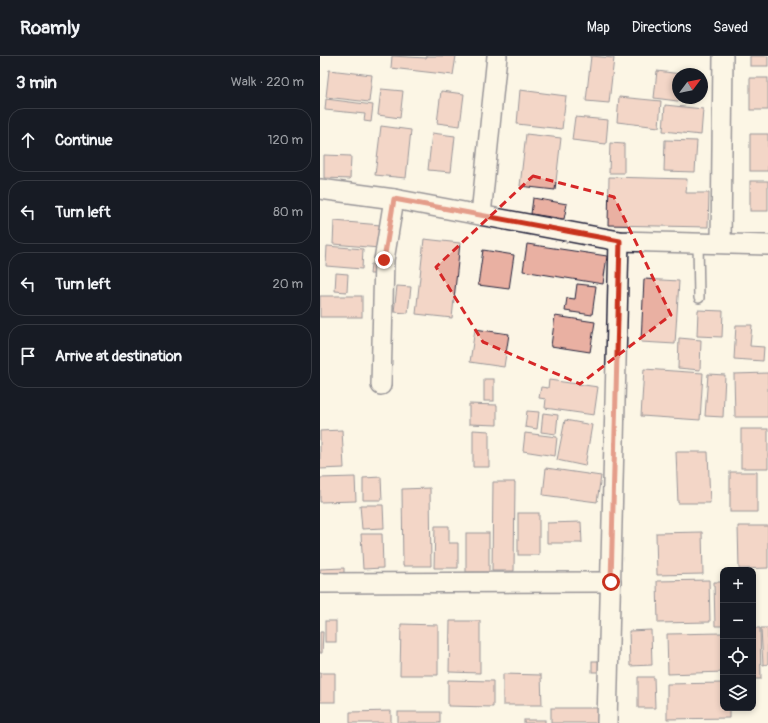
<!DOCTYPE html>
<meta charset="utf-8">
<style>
:root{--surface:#171b24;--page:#20242c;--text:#f1f3f6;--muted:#9ea1a6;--line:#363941}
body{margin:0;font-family:Pangolin,sans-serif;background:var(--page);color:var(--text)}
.controls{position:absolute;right:12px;bottom:12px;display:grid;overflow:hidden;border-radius:8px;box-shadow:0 2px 6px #0003}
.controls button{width:36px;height:36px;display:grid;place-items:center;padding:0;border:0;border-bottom:1px solid var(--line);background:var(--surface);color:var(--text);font:20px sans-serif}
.compass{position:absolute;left:352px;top:12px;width:36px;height:36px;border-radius:50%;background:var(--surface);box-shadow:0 2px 6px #0003;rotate:58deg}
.stop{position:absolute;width:12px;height:12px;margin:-9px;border:3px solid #c8321e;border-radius:50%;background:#fff}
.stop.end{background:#c8321e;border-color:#fff;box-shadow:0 1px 4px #0008}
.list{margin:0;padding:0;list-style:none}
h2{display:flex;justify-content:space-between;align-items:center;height:52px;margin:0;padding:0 16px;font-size:17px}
h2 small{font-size:13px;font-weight:400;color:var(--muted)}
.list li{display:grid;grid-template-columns:26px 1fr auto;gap:12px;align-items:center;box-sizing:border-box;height:64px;margin:0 8px 8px;padding:0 8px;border:1px solid var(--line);border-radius:16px}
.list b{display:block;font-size:15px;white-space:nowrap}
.list em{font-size:13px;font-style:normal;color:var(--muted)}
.icon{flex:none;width:22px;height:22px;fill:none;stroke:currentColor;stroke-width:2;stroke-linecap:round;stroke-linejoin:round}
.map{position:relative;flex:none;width:448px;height:667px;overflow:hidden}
header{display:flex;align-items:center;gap:24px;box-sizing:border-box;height:56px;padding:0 20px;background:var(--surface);border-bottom:1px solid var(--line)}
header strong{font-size:19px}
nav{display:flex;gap:22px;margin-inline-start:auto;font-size:14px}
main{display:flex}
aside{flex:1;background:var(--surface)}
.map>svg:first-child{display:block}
.building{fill:#e9b0a2;stroke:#22223b}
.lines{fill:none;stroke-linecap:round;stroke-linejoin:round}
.lane-casing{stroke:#22223b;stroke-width:12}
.street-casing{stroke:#22223b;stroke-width:22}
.lane{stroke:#fcf5e5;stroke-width:9}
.street{stroke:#fcf5e5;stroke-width:19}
.route{stroke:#c8321e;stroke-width:5}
.marked{fill:none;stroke:#d62828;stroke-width:3;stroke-dasharray:8 5;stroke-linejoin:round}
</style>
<header>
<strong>Roamly</strong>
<nav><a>Map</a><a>Directions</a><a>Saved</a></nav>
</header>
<main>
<aside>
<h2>3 min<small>Walk · 220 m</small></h2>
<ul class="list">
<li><svg class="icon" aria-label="ahead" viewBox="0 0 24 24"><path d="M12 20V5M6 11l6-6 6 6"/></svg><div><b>Continue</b></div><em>120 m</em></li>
<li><svg class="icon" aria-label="left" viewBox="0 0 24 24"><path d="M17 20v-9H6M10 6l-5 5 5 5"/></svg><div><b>Turn left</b></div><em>80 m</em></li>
<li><svg class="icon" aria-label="left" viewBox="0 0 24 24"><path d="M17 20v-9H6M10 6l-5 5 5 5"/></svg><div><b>Turn left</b></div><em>20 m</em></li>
<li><svg class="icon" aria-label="arrive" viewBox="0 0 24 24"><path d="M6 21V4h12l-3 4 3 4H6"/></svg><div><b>Arrive at destination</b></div></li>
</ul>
</aside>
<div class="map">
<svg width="448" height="667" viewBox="0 0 448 667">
<rect width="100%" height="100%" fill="#fcf5e5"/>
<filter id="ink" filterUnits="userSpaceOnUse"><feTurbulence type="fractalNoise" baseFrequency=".025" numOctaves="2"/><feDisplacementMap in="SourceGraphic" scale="8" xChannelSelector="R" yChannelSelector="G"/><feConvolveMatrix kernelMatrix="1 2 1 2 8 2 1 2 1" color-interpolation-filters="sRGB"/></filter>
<g filter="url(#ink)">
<g class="building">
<path d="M72 0 106 2 107 0H136L133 19 71 12Z"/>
<path d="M271 0 294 2 289 47 266 45Z"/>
<rect x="430" y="0" width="18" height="10"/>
<path d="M9 14 52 19 49 46 6 41Z"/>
<path d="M337 15 361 18H358V42H374L373 47 334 42Z"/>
<rect x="430" y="22" width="18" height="32"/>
<path d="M61 33 83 35 80 62 58 59Z"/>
<path d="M200 34 246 40 242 73 197 68Z"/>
<path d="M121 35 144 38 140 70 117 67Z"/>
<path d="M299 41 341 45 339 71 297 66Z"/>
<path d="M6 43 53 49 51 66 44 65 45 58 5 54Z"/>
<path d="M345 49 383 53 381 79 343 75Z"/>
<path d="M255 61 288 64 286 88 252 84Z"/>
<path d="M61 70 91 74 86 122 55 119Z"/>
<path d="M112 77 135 80 131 116 108 114Z"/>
<path d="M206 78 241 82 235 134 200 130Z"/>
<rect x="430" y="78" width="18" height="37"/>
<path d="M345 84 377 85 375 116 344 115Z"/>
<path d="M290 87 304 88V117H289Z"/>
<path d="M4 99 31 100 30 123 4 122Z"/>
<path d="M289 121 367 123 366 137H389L388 171 288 169Z"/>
<rect x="430" y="125" width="18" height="30"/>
<path d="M213 142 247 148 244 163 211 158Z"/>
<path d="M14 165 61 169 59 192 13 188Z"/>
<path d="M104 183 140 187 132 262 96 258Z"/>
<path d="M207 188 287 200 283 228 203 215Z"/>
<path d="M7 190 43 193 42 213 6 210Z"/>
<path d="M163 194 194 199 189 233 158 229Z"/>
<path d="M51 208 60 209V218H50Z"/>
<path d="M16 217 28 218 27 236 15 235Z"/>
<path d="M324 223 359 225 355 288 321 286Z"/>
<path d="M257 228 276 230 272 259 245 255 247 242 255 243Z"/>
<path d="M77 230 91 231 88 257 74 256Z"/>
<rect x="0" y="240" width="42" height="21"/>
<path d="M378 254 403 255 402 281 377 280Z"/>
<path d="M235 260 275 266 270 296 231 290Z"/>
<path d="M416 269H432L430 290 444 291 443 305 414 303Z"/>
<path d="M155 273 189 278 184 311 150 306Z"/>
<path d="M359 282 381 284 380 314 358 312Z"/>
<path d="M324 313 383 317 380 364 321 360Z"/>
<path d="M448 317V361H415L414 318Z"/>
<path d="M388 318 405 319 403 361 385 360Z"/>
<rect x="164" y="323" width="10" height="22"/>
<path d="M229 324 278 331 274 359 225 352 226 343 219 342 221 331 228 332Z"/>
<path d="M149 348 177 349V369L149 368Z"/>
<path d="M207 355 219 356 217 373 205 371Z"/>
<path d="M223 357 238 359 236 378 221 376Z"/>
<path d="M245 364 272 369 265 410 237 404Z"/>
<rect x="421" y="373" width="27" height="39"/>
<path d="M22 374 24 412 0 413V375Z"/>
<path d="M153 374 169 375V411H153Z"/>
<path d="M205 377 237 381 235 400 203 395Z"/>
<path d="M356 396H388L390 447H358Z"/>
<path d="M226 412 281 420 277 446 223 439Z"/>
<rect x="410" y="416" width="27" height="40"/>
<path d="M35 421 36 445 0 446V422Z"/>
<path d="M61 421 62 444H43V422Z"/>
<path d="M173 426H195L194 515H172Z"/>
<path d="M110 432 111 510H83L82 433Z"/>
<path d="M40 449H63L64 472 42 473Z"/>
<rect x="198" y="457" width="21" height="42"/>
<path d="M261 466 262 487H227V467Z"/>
<path d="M115 470H129V487H138V512H114Z"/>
<path d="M418 470H448V512L419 513Z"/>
<path d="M382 476 383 518 337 519 336 477Z"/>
<rect x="146" y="477" width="23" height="39"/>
<path d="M41 478H62L63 512 43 513Z"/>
<path d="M24 512V525L0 526V513Z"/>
<path d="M389 524 390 566 338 567 337 525Z"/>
<path d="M394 526H403V570H395Z"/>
<rect x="5" y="565" width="11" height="21"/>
<path d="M130 565H160V617L129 616Z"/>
<path d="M81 568 118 569V619H80Z"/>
<path d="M433 572H440L441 623H433Z"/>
<path d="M441 572H448V608L443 609Z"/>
<path d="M331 574 332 609 310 610 309 575Z"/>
<path d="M0 576H3L2 597H0Z"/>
<path d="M403 577V616L348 618 347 578Z"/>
<rect x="272" y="605" width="15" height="11"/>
<rect x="0" y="617" width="15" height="29"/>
<path d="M183 618 221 619 222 649H183Z"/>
<path d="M318 621H334L335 652H318Z"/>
<path d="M128 624 173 625V651L128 650Z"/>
<path d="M403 627V652H409V662L347 663V628Z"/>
<rect x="231" y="652" width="50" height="15"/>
<path d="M71 655V667H30V656Z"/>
<rect x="78" y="656" width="42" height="11"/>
<rect x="204" y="664" width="21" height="3"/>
</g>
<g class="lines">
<defs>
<path id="lane" d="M378 187 379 242"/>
<g id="street">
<path d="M0 133 74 143 299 185 448 189"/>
<path d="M161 159 177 0"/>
<path d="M401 187 403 0"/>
<path d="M61 329 64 204 74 143"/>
<path d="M0 527 291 526"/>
<path d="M287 667 299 185"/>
</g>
</defs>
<use href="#lane" class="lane-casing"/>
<use href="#street" class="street-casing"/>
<use href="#lane" class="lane"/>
<use href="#street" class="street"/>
</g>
</g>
<g class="lines" filter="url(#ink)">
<path class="route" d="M64 204 74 143 300 185 291 526"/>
</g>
<path d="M0 0H448V667H0ZM213 120 294 141 351 259 260 328 163 286 116 211Z" fill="#fcf5e5" fill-opacity=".55" fill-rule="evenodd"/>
<path class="marked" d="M213 120 294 141 351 259 260 328 163 286 116 211Z"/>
</svg>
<div class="controls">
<button>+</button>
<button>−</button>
<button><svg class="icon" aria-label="locate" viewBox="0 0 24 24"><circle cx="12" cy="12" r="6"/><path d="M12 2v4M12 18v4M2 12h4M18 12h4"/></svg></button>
<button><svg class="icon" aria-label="layers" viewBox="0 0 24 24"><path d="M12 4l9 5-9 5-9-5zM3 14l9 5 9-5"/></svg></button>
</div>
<svg class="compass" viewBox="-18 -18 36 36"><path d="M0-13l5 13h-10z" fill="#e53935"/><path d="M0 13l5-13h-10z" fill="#9ea1a6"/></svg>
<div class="stop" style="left:291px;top:526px"></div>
<div class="stop end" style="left:64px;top:204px"></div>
</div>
</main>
